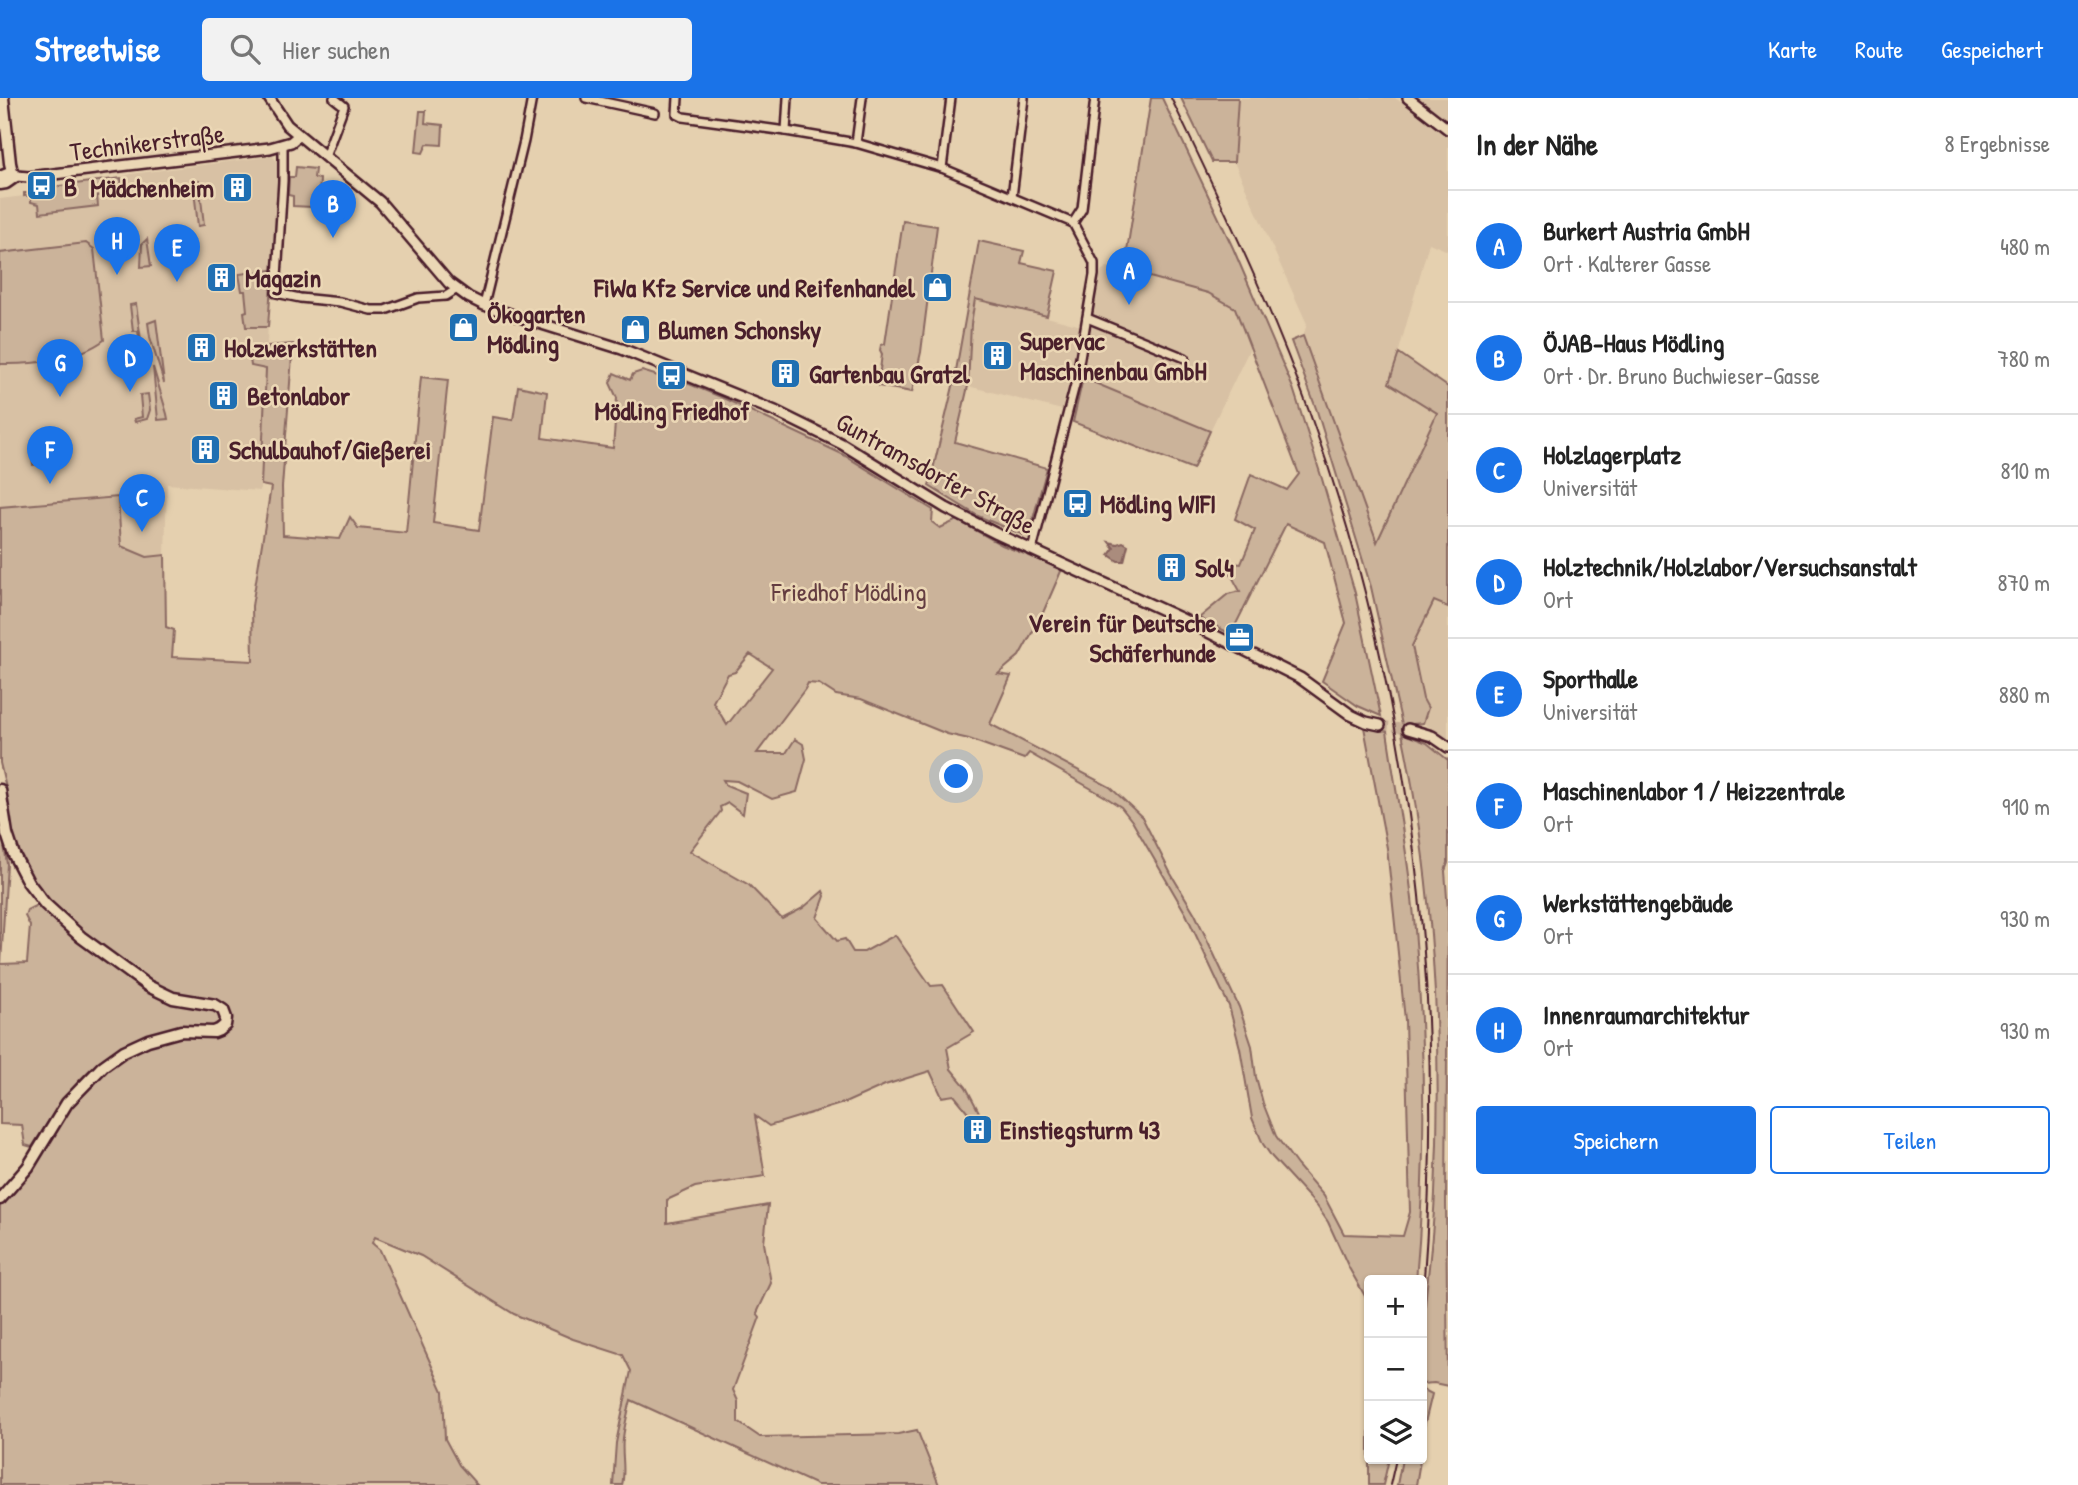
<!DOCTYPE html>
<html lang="de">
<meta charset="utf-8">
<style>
:root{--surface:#fff;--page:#f2f2f2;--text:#222;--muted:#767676;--line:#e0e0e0;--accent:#1a73e8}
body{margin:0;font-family:"Patrick Hand",sans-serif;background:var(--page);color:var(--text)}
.controls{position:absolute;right:21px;bottom:21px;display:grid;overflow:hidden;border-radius:7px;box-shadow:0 2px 5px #0004}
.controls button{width:63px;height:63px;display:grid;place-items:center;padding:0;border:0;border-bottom:2px solid var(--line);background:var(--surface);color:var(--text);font:35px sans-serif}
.you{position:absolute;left:957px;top:679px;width:24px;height:24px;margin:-18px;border:5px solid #fff;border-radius:50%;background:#1a73e8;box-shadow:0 0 0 10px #1a73e833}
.badge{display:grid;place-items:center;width:46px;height:46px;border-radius:50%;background:var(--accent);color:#fff;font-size:23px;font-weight:700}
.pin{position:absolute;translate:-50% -58px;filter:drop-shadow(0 2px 4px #0008)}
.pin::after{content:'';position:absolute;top:37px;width:24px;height:21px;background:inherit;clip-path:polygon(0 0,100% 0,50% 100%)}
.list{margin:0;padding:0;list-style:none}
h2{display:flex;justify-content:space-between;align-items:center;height:91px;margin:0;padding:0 28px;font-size:30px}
h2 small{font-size:23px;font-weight:400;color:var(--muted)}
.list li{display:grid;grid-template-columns:46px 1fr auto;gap:21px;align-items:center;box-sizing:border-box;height:112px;padding:0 28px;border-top:2px solid var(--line)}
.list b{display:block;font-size:26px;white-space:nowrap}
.list p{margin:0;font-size:23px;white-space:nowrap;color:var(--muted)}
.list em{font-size:23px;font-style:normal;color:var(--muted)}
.actions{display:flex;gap:14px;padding:21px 28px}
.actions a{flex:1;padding:16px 0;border:2px solid var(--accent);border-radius:7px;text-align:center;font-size:24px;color:var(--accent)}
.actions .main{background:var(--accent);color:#fff}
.icon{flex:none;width:38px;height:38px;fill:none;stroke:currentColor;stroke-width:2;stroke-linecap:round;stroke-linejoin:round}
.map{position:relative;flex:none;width:1448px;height:1387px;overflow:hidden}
header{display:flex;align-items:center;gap:42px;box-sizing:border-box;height:98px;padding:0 35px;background:var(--accent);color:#fff}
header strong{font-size:33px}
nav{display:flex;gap:38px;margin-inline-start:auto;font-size:24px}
.search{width:490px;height:63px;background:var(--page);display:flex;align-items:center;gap:18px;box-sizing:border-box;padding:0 24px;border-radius:7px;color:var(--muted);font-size:26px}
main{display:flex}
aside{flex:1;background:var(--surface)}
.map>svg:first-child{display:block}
.built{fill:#d8c1a4}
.green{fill:#cbb39a;stroke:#8a6962;stroke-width:2;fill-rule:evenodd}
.water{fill:#aa8c7d;stroke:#84605c;stroke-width:2}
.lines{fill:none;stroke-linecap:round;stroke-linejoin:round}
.tertiary-tunnel{stroke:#c6ad95;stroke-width:9;stroke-dasharray:9 4.5;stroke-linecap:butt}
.minor-casing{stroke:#4a1f2b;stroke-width:12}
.tertiary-casing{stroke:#4a1f2b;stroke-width:14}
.secondary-casing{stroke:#4a1f2b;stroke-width:15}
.minor{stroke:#ebd7b5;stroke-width:7}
.tertiary{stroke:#ebd7b5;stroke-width:9}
.secondary{stroke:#ebd7b5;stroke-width:10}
.rail{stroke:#4a1f2b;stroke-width:2}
.labels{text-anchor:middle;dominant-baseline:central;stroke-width:5;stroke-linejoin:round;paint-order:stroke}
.street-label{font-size:26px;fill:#4a1f2b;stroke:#ebd7b5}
.poi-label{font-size:26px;font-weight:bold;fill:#4a1f2b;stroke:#ebd7b5;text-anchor:start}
.park-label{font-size:26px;fill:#643d41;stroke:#ebd7b5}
</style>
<header>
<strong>Streetwise</strong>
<div class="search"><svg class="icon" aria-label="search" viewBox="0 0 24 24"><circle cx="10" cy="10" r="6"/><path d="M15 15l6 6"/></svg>Hier suchen</div>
<nav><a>Karte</a><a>Route</a><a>Gespeichert</a></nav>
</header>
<main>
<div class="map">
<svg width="1448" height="1387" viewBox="0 0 1448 1387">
<rect width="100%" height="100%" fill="#e5d0af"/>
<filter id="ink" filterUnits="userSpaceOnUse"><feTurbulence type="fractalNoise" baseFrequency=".0143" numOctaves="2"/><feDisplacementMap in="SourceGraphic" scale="14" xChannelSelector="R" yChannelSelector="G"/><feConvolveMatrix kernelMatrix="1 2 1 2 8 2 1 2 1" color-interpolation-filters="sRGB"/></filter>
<g filter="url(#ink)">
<g class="built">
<path d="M1238 0H1395L1429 23 1448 39V153L1429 145 1390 285 1437 315 1377 445 1303 238 1307 226 1234 64Z"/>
<path d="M1416 0H1448V26L1424 7Z"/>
<path d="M272 58 280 66 269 204 260 393 167 386 165 457 166 529 0 626V101L24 98V95H29V92L121 80 131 76Z"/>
<path d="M1107 169 1208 195 1235 210 1251 248 1210 333 1083 280 1101 173Z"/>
<path d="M975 200 1081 228 1062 312 968 288 971 226Z"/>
<path d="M1434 503 1448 509V641L1423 625 1428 610 1423 601 1412 548Z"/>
</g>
<g class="green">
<path d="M1151 0H1162L1233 150 1293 290 1322 381 1355 495 1381 618 1358 608 1322 583 1346 525 1325 444 1286 426 1231 536 1199 520 1228 496 1240 493 1224 464 1241 466 1255 432 1235 421 1251 376 1287 392 1299 376 1235 210 1208 195 1124 172Z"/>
<path d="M1181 0H1238L1234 64H1212Z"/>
<path d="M420 13H426L425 25 443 27 442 47 427 46 423 55 416 54Z"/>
<path d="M296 69 315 71 314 80 320 81 319 99H313L312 109 293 108V98L288 97 289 79H295Z"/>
<path d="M121 80 123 95 97 98 98 108 40 115 39 106 31 104V97L24 98V95H29V92Z"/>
<path d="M199 83 204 127 198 128 193 83Z"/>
<path d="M903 123 937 128 921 254 912 294 878 288 882 256 880 252 881 247 885 246Z"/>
<path d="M147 141 151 168 141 169 142 146Z"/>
<path d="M979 143 1024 153 1021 165 1057 173 1047 218 975 201 971 226 968 288 955 344 1047 370 1028 439 978 418 929 388 954 284Z"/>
<path d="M86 145 94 151 104 242C79 261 32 267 0 266V155Z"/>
<path d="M272 172 268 229H246L244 214 247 213 245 193H242L239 176Z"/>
<path d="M136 206 141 242 117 246 116 243 139 240 138 233H133L130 207Z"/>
<path d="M156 222 164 285 150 239 148 225Z"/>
<path d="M1303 238 1377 444 1437 315 1389 285 1399 255 1448 289V509L1434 503 1412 548 1423 601 1428 610 1423 625 1402 627 1371 489 1317 313 1291 243Z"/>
<path d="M293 246 282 389 283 437 340 441 350 419 358 430 406 435 421 279 448 282 433 425 479 432 493 319 513 322 518 288 547 294 542 340 613 350 617 300 610 285 614 275 630 282 633 276 642 273 658 278 660 274 721 299 842 356 933 412 932 424 940 430 957 422 1002 447 1062 471 1042 517 1019 558 998 576 1011 578 990 626 1110 689 1142 719 1171 776 1195 816 1239 909 1252 948 1256 979 1263 1005 1276 1038 1297 1067 1324 1098 1344 1136 1403 1138 1410 1114 1405 922 1387 750 1364 629 1387 633C1396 695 1408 757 1414 819 1425 940 1427 1061 1416 1182H1369V1205L1349 1170 1328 1124 1317 1108 1272 1059 1263 1046 1252 1020 1240 950 1229 908 1186 816 1132 723 1121 709 1104 698 1029 655 1024 661 969 641 947 636 861 601 836 597 819 586 808 585 805 591 757 655H786L795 641 803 646 806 661 797 694 772 701 737 683 723 682 726 687 746 695 743 716 728 705 720 709 721 713 690 753 749 787 782 821 803 810 823 793 825 798 817 820 837 843 845 841 853 854H864L895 837 931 888 943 887 974 934 947 950 951 971 966 989 979 1014 971 1018 954 997 942 999 930 973 885 987 847 1004 769 1028 755 1018 765 1078 695 1089 667 1102V1125L768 1107 764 1145 771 1185 757 1215 760 1219 733 1292 738 1303V1324L760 1339 898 1336 917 1332 939 1387H817L631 1302C628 1314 624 1329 623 1341 621 1357 626 1371 622 1387H613L616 1345 631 1273 623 1257 573 1241 514 1216 421 1158 375 1139 372 1145 380 1152 443 1293 445 1341 459 1367 477 1387H0V1106L35 1064 64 1017 85 989 108 969 132 955 166 939 195 936 230 923 231 918 227 910 221 904 188 901 158 891 79 831 46 802 31 783 11 733 6 690 0 665V409L118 399 121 448 147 459 165 457 166 529 174 532 172 559 253 563 252 508 271 389 261 387 266 271 251 268 249 253 267 250 268 248ZM750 556 772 570 727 627 713 604 728 576 735 574Z"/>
<path d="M153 269 167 316 168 321 158 322Z"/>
<path d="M1083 280 1210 333 1193 371 1073 324Z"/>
<path d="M148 296 150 312 147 321 135 324 134 321 142 319 140 297Z"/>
<path d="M56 346 58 364 33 367 31 349Z"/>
<path d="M1402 635 1427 645 1448 662V765L1445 773 1448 813 1446 1103 1448 1288 1434 1285 1422 1286C1422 1270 1421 1254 1422 1238 1426 1191 1433 1143 1435 1095 1443 948 1433 780 1402 635Z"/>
<path d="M0 721 7 766 1 866 27 865 30 828 25 818 27 812 39 806 167 903C185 907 206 905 220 918V923C208 934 183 929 167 932 97 947 68 992 32 1049L25 1047 22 1027 0 1026Z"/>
<path d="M1422 1291 1432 1296 1422 1337Z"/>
<path d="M1369 1333V1361H1389L1383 1387H1369Z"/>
<path d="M1402 1361H1418L1420 1363 1416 1387H1397Z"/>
</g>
<path class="water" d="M1109 444 1117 446 1123 444 1128 447 1124 463H1118L1109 457 1114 450Z"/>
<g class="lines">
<path class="tertiary-tunnel" d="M1380 627 1408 631"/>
<defs>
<g id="minor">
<path d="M586 0 655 15"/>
<path d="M678 0 677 16 683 19 786 33 856 45 942 70 1073 125 1094 165V177L1076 283 1032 452"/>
<path d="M786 33 788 0"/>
<path d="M856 45 862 0"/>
<path d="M283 47V83L276 195 300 200 340 204 371 212H385L418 200 446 198 457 191"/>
<path d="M325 59 344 8 334 0"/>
<path d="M942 70 951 0"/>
<path d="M1012 99 1024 0"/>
<path d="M1073 125 1082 111 1095 0"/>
<path d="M484 207 524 43 532 0"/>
<path d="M1087 220 1185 260"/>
</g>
<g id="tertiary">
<path d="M269 0 287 27 380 104 449 185 468 199 484 207 513 217 622 251 775 313 842 346 946 410 997 436 1178 519 1300 580 1351 617 1366 624 1380 627"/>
<path d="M1408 0 1448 31"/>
<path d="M16 78 29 79 270 50 291 44 298 38"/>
<path d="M1408 631 1432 638 1448 649"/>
</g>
<g id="secondary">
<path d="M0 79 12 74"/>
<path d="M0 86 6 85 16 78 12 74 10 65 3 0"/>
<path d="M0 692 7 736 14 757 28 784 45 806 81 839 148 888 173 900 215 907 223 912 226 920 225 927 219 932 214 934 181 933 148 942 124 953 103 968 67 1005 28 1069 0 1101"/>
</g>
</defs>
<use href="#minor" class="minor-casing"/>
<use href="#tertiary" class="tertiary-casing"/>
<use href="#secondary" class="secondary-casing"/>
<use href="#minor" class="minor"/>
<use href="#tertiary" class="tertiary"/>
<use href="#secondary" class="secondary"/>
<g class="rail">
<path d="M1171 0C1221 104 1271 207 1310 316 1412 598 1448 905 1422 1204"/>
<path d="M1390 1387 1396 1361"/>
</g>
</g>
</g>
<defs>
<symbol id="bus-square" viewBox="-11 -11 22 22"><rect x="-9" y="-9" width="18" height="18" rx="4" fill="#1f6fb2" stroke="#ebd7b5"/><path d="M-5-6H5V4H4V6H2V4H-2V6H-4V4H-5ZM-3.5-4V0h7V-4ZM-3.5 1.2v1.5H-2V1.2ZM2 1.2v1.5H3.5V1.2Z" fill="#fff"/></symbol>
<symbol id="building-square" viewBox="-11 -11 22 22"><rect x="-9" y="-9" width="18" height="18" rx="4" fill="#1f6fb2" stroke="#ebd7b5"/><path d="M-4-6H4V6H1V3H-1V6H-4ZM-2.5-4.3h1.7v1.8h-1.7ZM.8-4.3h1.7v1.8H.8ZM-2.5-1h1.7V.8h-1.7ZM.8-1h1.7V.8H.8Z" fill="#fff"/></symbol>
<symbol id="shop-square" viewBox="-11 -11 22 22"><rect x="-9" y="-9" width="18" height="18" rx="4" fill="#1f6fb2" stroke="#ebd7b5"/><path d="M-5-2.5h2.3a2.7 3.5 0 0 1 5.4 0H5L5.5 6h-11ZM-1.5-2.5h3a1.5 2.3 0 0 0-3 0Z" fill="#fff"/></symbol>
<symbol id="office-square" viewBox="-11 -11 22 22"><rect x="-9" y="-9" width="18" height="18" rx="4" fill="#1f6fb2" stroke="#ebd7b5"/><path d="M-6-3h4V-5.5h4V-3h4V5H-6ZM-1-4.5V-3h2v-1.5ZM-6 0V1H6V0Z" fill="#fff"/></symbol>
</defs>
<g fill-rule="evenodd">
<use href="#bus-square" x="24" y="70" width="35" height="35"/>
<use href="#building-square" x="220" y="72" width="35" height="35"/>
<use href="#building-square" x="204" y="162" width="35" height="35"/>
<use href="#shop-square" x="920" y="172" width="35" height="35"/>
<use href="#shop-square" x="446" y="212" width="35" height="35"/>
<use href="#shop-square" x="618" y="214" width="35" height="35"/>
<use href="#building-square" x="184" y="232" width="35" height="35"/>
<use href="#building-square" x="980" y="240" width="35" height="35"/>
<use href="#building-square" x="768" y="258" width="35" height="35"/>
<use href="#bus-square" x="654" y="260" width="35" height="35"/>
<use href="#building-square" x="206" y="280" width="35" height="35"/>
<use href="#building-square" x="188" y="334" width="35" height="35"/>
<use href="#bus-square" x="1060" y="388" width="35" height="35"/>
<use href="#building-square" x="1154" y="452" width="35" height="35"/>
<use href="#office-square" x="1222" y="522" width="35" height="35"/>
<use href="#building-square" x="960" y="1014" width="35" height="35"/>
</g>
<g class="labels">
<g class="street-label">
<text transform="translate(147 44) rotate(-7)">Technikerstraße</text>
<text transform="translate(936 375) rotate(29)">Guntramsdorfer Straße</text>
</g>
<g class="poi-label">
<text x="64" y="88">B</text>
<text x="214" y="89" text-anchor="end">Mädchenheim</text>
<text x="245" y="179">Magazin</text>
<text x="915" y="189" text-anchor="end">FiWa Kfz Service und Reifenhandel</text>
<text x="487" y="215">Ökogarten<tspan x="487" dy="30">Mödling</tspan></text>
<text x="658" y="231">Blumen Schonsky</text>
<text x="1020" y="242">Supervac<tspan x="1020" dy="30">Maschinenbau GmbH</tspan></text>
<text x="224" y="249">Holzwerkstätten</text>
<text x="809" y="275">Gartenbau Gratzl</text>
<text x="247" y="297">Betonlabor</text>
<text x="672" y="312" text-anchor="middle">Mödling Friedhof</text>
<text x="229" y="351">Schulbauhof/Gießerei</text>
<text x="1100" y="405">Mödling WIFI</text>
<text x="1195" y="469">Sol4</text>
<text x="1216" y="524" text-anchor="end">Verein für Deutsche<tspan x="1216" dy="30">Schäferhunde</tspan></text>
<text x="1000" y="1031">Einstiegsturm 43</text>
</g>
<g class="park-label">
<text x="849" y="493">Friedhof Mödling</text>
</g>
</g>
</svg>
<div class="controls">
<button>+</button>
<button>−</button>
<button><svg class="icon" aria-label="layers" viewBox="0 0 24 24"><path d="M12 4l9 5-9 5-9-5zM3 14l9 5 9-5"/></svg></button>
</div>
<div class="you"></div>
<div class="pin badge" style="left:1129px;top:207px">A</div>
<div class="pin badge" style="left:333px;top:140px">B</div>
<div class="pin badge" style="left:142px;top:434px">C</div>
<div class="pin badge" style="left:130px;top:294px">D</div>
<div class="pin badge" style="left:177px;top:184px">E</div>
<div class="pin badge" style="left:50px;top:386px">F</div>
<div class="pin badge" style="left:60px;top:299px">G</div>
<div class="pin badge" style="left:117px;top:177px">H</div>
</div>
<aside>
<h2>In der Nähe<small>8 Ergebnisse</small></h2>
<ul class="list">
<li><span class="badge">A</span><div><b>Burkert Austria GmbH</b><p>Ort · Kalterer Gasse</p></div><em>480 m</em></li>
<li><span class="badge">B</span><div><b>ÖJAB-Haus Mödling</b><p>Ort · Dr. Bruno Buchwieser-Gasse</p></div><em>780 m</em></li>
<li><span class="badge">C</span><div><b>Holzlagerplatz</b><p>Universität</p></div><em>810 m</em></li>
<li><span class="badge">D</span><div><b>Holztechnik/Holzlabor/Versuchsanstalt</b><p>Ort</p></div><em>870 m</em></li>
<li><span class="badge">E</span><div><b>Sporthalle</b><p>Universität</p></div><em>880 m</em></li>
<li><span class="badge">F</span><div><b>Maschinenlabor 1 / Heizzentrale</b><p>Ort</p></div><em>910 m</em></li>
<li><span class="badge">G</span><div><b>Werkstättengebäude</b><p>Ort</p></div><em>930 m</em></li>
<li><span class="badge">H</span><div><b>Innenraumarchitektur</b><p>Ort</p></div><em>930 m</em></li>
</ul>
<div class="actions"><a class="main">Speichern</a><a>Teilen</a></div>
</aside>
</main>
